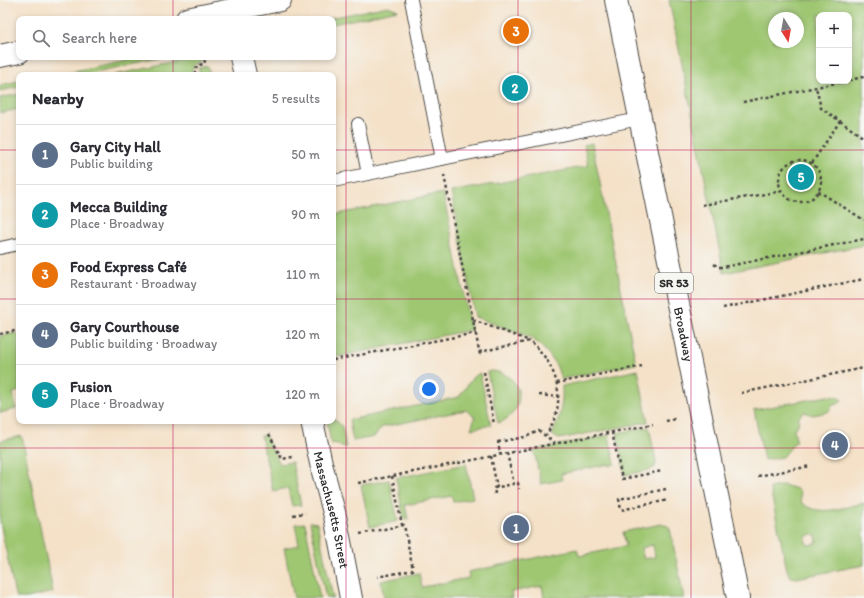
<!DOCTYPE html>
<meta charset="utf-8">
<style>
:root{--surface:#fff;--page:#f7f7f7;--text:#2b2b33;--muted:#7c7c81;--line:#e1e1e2;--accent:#b45309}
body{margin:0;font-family:Itim,sans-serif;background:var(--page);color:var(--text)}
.controls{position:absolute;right:12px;top:12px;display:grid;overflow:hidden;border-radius:8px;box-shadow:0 2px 6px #0003}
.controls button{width:36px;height:36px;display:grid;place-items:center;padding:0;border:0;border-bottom:1px solid var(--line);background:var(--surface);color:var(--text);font:20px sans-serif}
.compass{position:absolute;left:768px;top:12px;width:36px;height:36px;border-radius:50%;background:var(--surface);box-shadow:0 2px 6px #0003;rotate:169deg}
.you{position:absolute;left:429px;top:389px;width:14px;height:14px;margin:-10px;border:3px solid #fff;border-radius:50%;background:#1a73e8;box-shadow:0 0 0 6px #1a73e833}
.badge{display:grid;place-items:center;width:26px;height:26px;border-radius:50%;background:var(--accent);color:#fff;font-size:13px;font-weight:700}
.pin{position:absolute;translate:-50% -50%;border:2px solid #fff;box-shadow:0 1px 4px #0006}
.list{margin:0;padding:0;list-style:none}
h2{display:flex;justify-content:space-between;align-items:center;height:52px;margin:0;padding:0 16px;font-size:17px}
h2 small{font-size:13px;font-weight:400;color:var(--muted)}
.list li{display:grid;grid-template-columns:26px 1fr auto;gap:12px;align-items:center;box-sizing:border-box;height:60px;padding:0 16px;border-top:1px solid var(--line)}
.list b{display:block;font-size:15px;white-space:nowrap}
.list p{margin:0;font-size:13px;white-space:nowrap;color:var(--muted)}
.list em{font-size:13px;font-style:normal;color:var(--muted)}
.icon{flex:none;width:22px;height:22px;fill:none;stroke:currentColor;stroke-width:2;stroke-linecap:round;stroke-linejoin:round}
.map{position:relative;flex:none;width:864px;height:598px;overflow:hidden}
.search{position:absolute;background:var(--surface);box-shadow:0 2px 6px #0003;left:16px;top:16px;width:320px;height:44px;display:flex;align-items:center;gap:10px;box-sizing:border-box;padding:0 14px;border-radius:8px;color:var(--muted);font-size:15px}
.panel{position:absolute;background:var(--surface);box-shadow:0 2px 6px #0003;left:16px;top:72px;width:320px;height:352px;border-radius:8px}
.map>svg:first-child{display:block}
.green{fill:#9fc772;stroke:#65794e;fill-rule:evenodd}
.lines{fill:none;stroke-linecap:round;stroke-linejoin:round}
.lane-casing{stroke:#494642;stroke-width:14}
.secondary-casing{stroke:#494642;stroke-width:24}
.primary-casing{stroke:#494642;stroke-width:24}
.path{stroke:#494642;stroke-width:2.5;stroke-dasharray:3 3;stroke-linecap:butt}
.lane{stroke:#fff;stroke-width:12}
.secondary{stroke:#fff;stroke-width:22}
.primary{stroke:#fff;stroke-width:22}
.grid{fill:none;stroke:#c2185b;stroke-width:1;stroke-opacity:0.55}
.labels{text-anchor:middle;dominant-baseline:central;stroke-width:4;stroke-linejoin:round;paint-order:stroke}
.shield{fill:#f6f6f2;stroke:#686867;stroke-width:1}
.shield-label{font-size:12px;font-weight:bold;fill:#2b2b2b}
.street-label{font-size:13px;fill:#2b2b2b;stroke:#f6f6f2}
</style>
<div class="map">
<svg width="864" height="598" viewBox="0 0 864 598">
<rect width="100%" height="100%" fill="#f6f6f2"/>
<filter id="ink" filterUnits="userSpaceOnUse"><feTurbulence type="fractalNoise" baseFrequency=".025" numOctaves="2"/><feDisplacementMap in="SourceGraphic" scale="8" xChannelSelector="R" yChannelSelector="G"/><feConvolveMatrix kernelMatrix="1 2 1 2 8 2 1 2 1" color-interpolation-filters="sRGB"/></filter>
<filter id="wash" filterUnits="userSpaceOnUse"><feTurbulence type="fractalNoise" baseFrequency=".012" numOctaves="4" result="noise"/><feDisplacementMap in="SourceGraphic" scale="16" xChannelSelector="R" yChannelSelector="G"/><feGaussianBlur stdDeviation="0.9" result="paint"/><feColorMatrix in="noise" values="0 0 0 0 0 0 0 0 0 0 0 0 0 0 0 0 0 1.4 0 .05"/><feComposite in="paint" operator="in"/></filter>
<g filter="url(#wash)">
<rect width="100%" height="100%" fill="#f4e1c7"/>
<g class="green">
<path d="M669 0H864V245L724 273ZM819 15H849V81H819ZM774 18H798V42H774Z"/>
<path d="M388 6 398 10 333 24V19H326Z"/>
<path d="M141 57H170L80 75H55Z"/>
<path d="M201 57 202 62C195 64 191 67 192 75H114Z"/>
<path d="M208 66 210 75 199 74V68Z"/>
<path d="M19 81V87L0 91V85Z"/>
<path d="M19 94V109L0 113V98Z"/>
<path d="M592 143 636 364 561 379 557 367 550 356 542 347 532 338 475 317 451 192 588 166 584 145Z"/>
<path d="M443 193 471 330 335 357 333 347V215Z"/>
<path d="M16 333 19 335V391L13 393 16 409 0 413V336Z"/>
<path d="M638 370 648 422 559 439 552 435C560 418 563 404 562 386Z"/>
<path d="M492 371C525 374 528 413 498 423L487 372Z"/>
<path d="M480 373 491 425 471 429 475 417 466 410 382 427 374 437 353 441 349 420 459 397 473 377Z"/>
<path d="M828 396 837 397 842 400 840 403 833 405 828 412 813 415 804 412 799 417 798 425 795 427 794 430 797 442 794 443 783 457 764 460 754 410Z"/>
<path d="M333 418 342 426 346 447H342L335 443 331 444 327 421H333Z"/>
<path d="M649 427 656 461 655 467 650 470 625 475 617 433Z"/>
<path d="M265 435 280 464 292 462 301 505 292 506 288 488 273 491 261 436Z"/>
<path d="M609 435 615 464 609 466V464L561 474 562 480 541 484 534 450Z"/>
<path d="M22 436 53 592 27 598H17L15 595 0 522V441Z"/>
<path d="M466 464 473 498 453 502 452 496 405 505 408 519 404 520 396 478Z"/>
<path d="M389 480 398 521 370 527 361 485Z"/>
<path d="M784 485 797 489 800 492 801 502C818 518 844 507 864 503V565L796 578 790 577 787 570 770 488ZM812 534 816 536 817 542 814 544 809 545C805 543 805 539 807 536Z"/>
<path d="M310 522 317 523 333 598H326Z"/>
<path d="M305 523 320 598H294L284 548 299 545 295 524Z"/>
<path d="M661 524 668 526 670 529 684 598H544L542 586 511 592 512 598H384L381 581 419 573 422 587 469 578 468 572 577 549 579 556 626 546 623 532ZM653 545 655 557 644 559 641 548Z"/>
</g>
</g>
<g filter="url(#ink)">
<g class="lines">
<defs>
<g id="lane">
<path d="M411 0 442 159"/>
<path d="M358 124 368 174"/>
<path d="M333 181 639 119"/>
<path d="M0 248 19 244"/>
</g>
<g id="secondary">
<path d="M241 57 245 75"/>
<path id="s1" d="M312 421 322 468 335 516 351 598"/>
</g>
<g id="primary">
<path id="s2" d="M616 0 738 598"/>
<path d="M187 19 280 0"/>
<path d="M0 56 19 52"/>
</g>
</defs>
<use href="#lane" class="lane-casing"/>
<use href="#secondary" class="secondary-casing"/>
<use href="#primary" class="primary-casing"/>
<g class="path">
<path d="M195 75 197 66 205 63 204 57"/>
<path d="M849 80 864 77"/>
<path d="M743 102 846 81"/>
<path d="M840 121 864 138"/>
<circle cx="800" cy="181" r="21"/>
<path d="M812 163 840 121 821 108 816 87"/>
<path d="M444 175 480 355"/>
<path d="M818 191 864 220"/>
<path d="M702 205 782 191"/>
<path d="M714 264 718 267H723L864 239"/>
<path d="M723 308 864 279"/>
<path d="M473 320 530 341"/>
<path d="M0 334 19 330"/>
<path d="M479 352 530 341C559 366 568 403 546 435"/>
<path d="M333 360 476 333"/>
<path d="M484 372 494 424"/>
<path d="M557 383 642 366"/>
<path d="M741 393 864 368"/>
<path d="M539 395 559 397"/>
<path d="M666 421 675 419"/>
<path d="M612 432 622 479 662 471"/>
<path d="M269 434 282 459 293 457"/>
<path d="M498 441 500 454"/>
<path d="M498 442 525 437 539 431 555 443"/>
<path d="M507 453 514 484"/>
<path d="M491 456 497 488"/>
<path d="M392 476 402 525"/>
<path d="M758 476 811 466"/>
<path d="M358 483 653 424"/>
<path d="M666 489 619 499 621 510 668 500"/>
<path d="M495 494 494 488 518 483 519 489"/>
<path d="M293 515 305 513"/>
<path d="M360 534 404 525 413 570 377 577"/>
</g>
<use href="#lane" class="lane"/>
<use href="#secondary" class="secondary"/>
<use href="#primary" class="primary"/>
</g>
</g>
<path class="grid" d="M173 0V19M346 0V598M518 0V598M691 0V598M173 57V75M0 150H19M333 150H864M0 299H19M333 299H864M173 421V598M0 448H864"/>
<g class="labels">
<rect class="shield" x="655" y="273" width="38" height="20" rx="3"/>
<g class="shield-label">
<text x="674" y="283">SR 53</text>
</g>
<g class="street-label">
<text stroke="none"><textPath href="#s2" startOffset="341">Broadway</textPath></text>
<text stroke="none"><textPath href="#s1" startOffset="91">Massachusetts Street</textPath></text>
</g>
</g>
</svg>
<div class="controls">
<button>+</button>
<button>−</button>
</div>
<svg class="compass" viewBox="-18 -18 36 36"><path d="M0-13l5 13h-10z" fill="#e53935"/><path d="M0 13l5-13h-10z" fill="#7c7c81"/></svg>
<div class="you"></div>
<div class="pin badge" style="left:516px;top:528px;background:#5c6f8a">1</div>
<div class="pin badge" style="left:515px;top:88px;background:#0f9aa8">2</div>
<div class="pin badge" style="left:516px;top:31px;background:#e8710a">3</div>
<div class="pin badge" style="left:835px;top:445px;background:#5c6f8a">4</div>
<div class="pin badge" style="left:801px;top:177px;background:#0f9aa8">5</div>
<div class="search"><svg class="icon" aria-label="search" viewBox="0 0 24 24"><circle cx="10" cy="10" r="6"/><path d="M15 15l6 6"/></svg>Search here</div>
<section class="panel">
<h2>Nearby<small>5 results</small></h2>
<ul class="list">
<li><span class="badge" style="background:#5c6f8a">1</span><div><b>Gary City Hall</b><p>Public building</p></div><em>50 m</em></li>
<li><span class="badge" style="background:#0f9aa8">2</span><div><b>Mecca Building</b><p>Place · Broadway</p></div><em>90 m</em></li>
<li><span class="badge" style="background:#e8710a">3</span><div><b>Food Express Café</b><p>Restaurant · Broadway</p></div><em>110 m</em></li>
<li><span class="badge" style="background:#5c6f8a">4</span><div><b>Gary Courthouse</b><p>Public building · Broadway</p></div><em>120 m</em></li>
<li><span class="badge" style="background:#0f9aa8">5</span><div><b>Fusion</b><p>Place · Broadway</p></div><em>120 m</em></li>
</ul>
</section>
</div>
